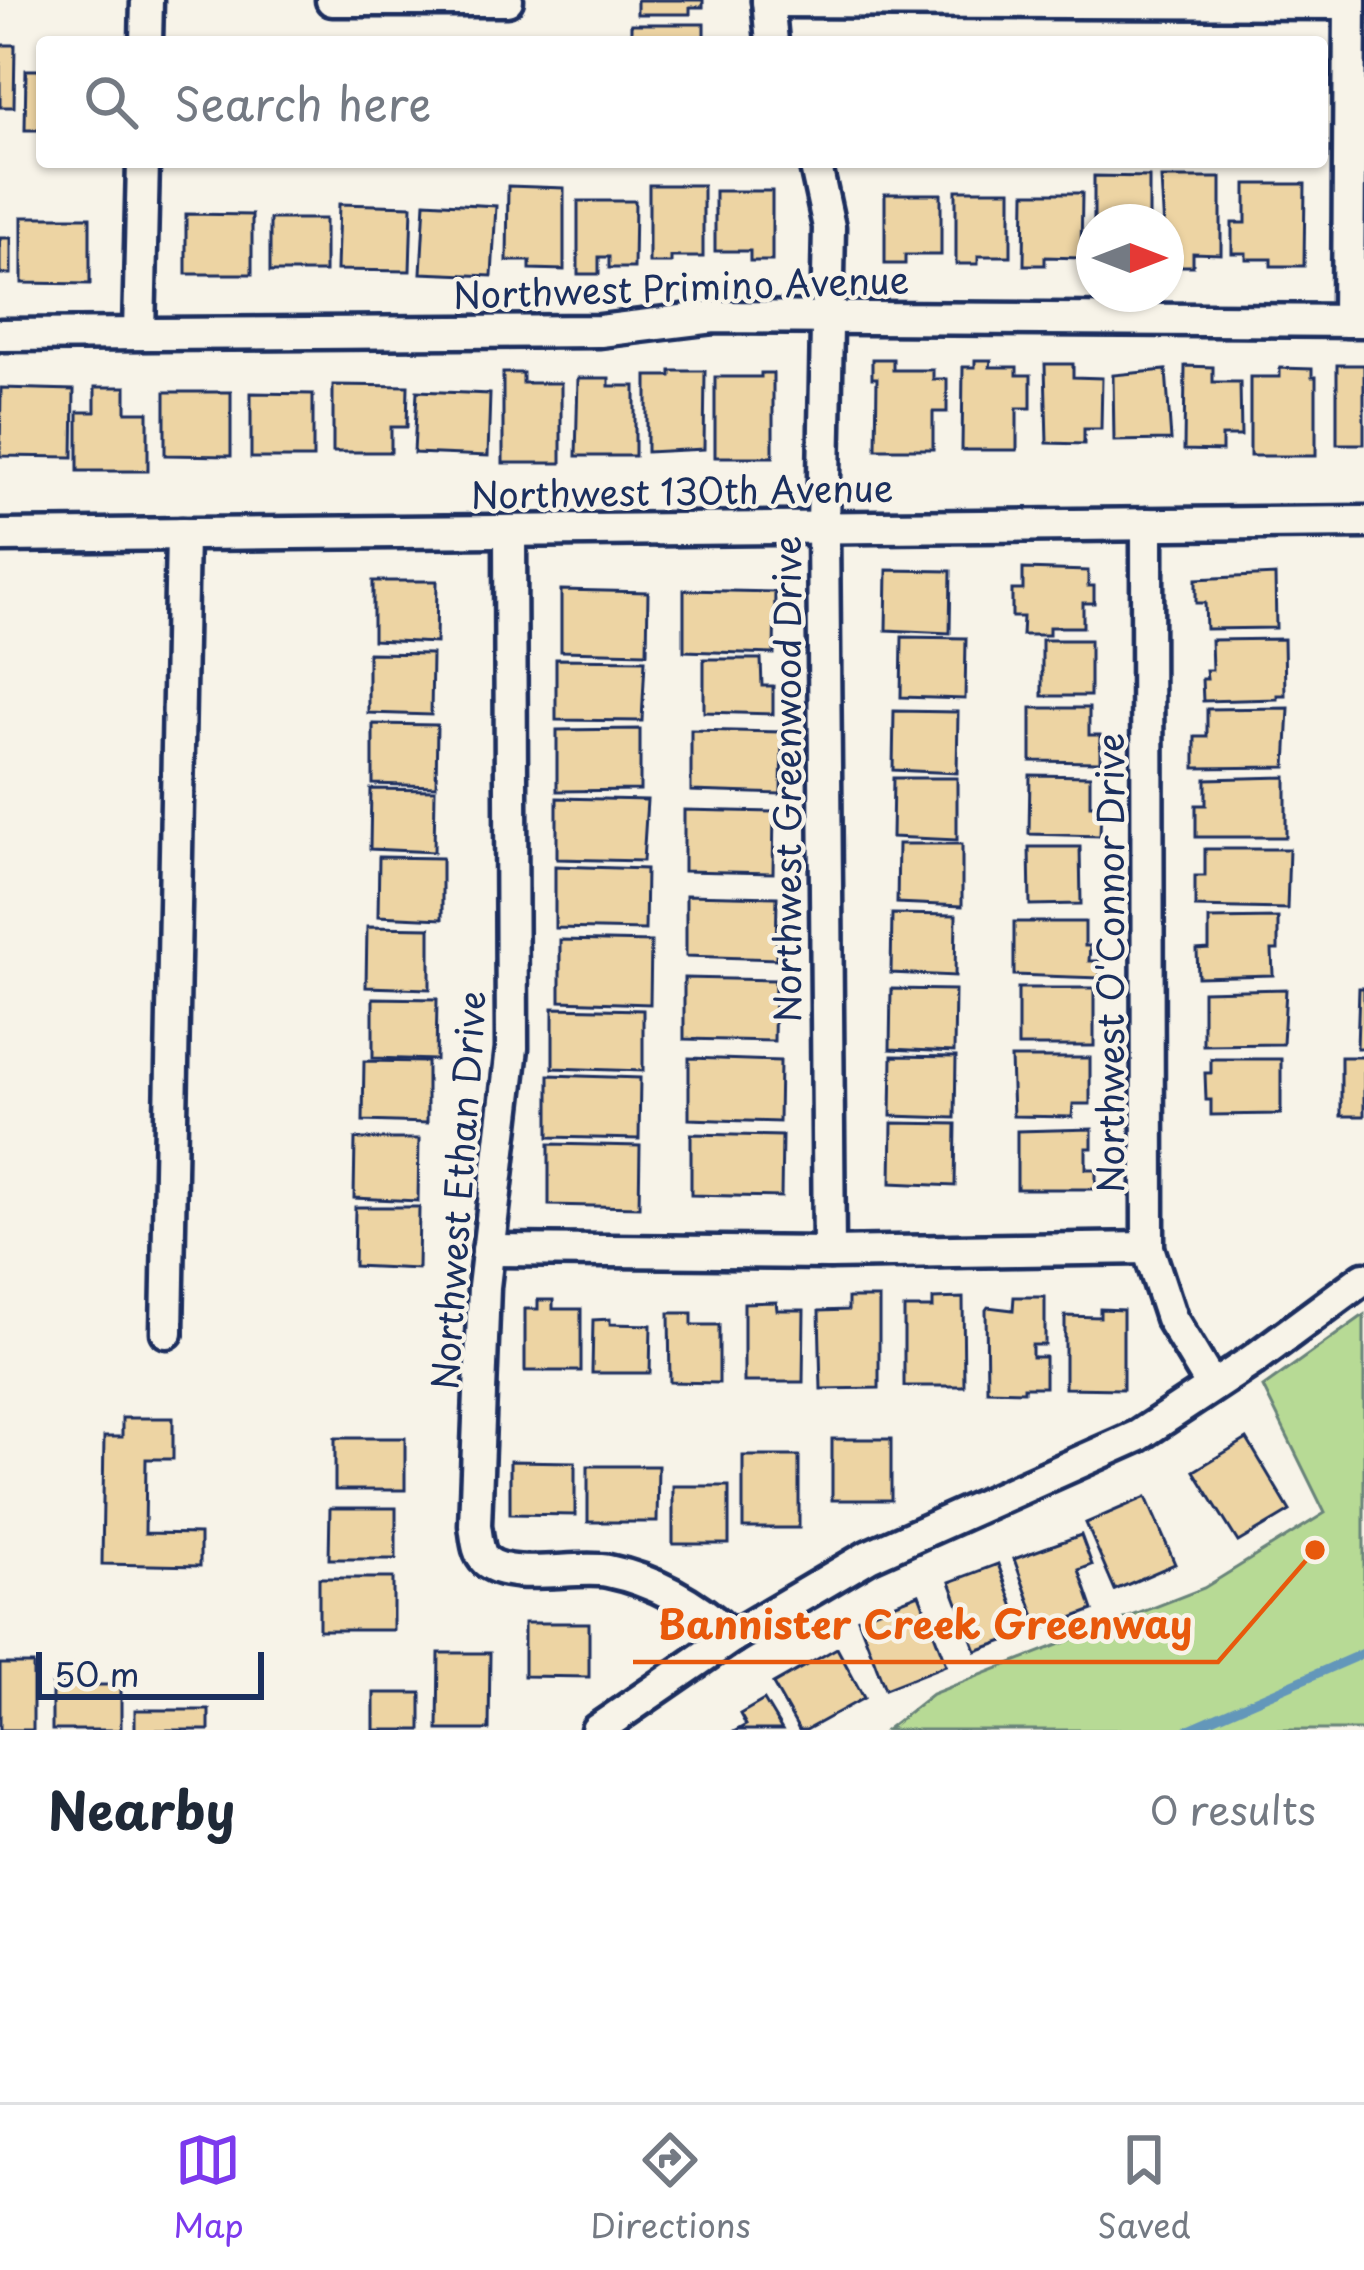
<!DOCTYPE html>
<style>
:root{--surface:#fff;--page:#f6f6f7;--text:#1f2937;--muted:#747a83;--line:#e0e1e3;--accent:#7c3aed}
body{margin:0;font-family:"Playpen Sans",sans-serif;background:var(--page);color:var(--text)}
.compass{position:absolute;left:1076px;top:204px;width:108px;height:108px;border-radius:50%;background:var(--surface);box-shadow:0 3px 9px #0004;rotate:90deg}
.scale{position:absolute;left:36px;bottom:30px;width:228px;box-sizing:border-box;padding-left:12px;border:6px solid #1b2f5e;border-top:0;font-size:33px;line-height:42px;white-space:nowrap;color:#1b2f5e;-webkit-text-stroke:9px #f7f3e8;paint-order:stroke}
.list{margin:0;padding:0;list-style:none}
h2{display:flex;justify-content:space-between;align-items:center;height:156px;margin:0;padding:0 48px;font-size:51px}
h2 small{font-size:39px;font-weight:400;color:var(--muted)}
.icon{flex:none;width:66px;height:66px;fill:none;stroke:currentColor;stroke-width:2;stroke-linecap:round;stroke-linejoin:round}
.map{position:relative;flex:none;width:1364px;height:1730px;overflow:hidden}
.search{position:absolute;background:var(--surface);box-shadow:0 3px 9px #0004;left:36px;right:36px;top:36px;height:132px;display:flex;align-items:center;gap:30px;box-sizing:border-box;padding:0 42px;border-radius:12px;color:var(--muted);font-size:45px}
.sheet{height:372px;background:var(--surface)}
nav{display:flex;justify-content:space-around;align-items:center;box-sizing:border-box;height:168px;border-top:3px solid var(--line);background:var(--surface);font-size:33px;color:var(--muted)}
nav a{display:grid;justify-items:center;gap:6px}
nav .on{color:var(--accent)}
.map>svg:first-child{display:block}
.park{fill:#b7da95;stroke:#69847a;stroke-width:3}
.lines{fill:none;stroke-linecap:round;stroke-linejoin:round}
.stream{stroke:#6497ba;stroke-width:9}
.building{fill:#edd4a3;stroke:#1b2f5e;stroke-width:3}
.minor-casing{stroke:#1b2f5e;stroke-width:39}
.minor{stroke:#f7f3e8;stroke-width:30}
.labels{text-anchor:middle;dominant-baseline:central;stroke-width:9;stroke-linejoin:round;paint-order:stroke}
.street-label{font-size:36px;fill:#1b2f5e;stroke:#f7f3e8}
.leader{fill:none;stroke:#e8590c;stroke-width:4.5}
.callout-dot{fill:#e8590c;stroke:#f7f3e8;stroke-width:4.5}
.callout-label{font-size:39px;text-anchor:middle;font-weight:bold;fill:#e8590c;stroke:#f7f3e8;stroke-width:9;stroke-linejoin:round;paint-order:stroke}
</style>
<div class="map">
<svg width="1364" height="1730" viewBox="0 0 1364 1730">
<rect width="100%" height="100%" fill="#f7f3e8"/>
<filter id="ink" filterUnits="userSpaceOnUse"><feTurbulence type="fractalNoise" baseFrequency=".00833" numOctaves="2"/><feDisplacementMap in="SourceGraphic" scale="24" xChannelSelector="R" yChannelSelector="G"/><feConvolveMatrix kernelMatrix="1 2 1 2 8 2 1 2 1" color-interpolation-filters="sRGB"/></filter>
<g filter="url(#ink)">
<path class="park" d="M1364 1315V1730H886L932 1694 1204 1588 1325 1513 1263 1387Z"/>
<g class="lines">
<path class="stream" d="M1187 1730 1364 1653"/>
</g>
<g class="building">
<path d="M637 0H703V7H690V14H637Z"/>
<rect x="631" y="24" width="73" height="18"/>
<path d="M0 45H15L14 107H0Z"/>
<path d="M26 70H42V130H25Z"/>
<path d="M1094 176 1149 177V222H1094V249Z"/>
<path d="M1161 178H1221V254L1193 253V266H1166Z"/>
<path d="M1246 184H1305L1304 266H1271V259H1246V253H1232V223H1246Z"/>
<path d="M649 185H703V257H671V263H649Z"/>
<path d="M508 186 564 188V270L530 269V261H507Z"/>
<path d="M956 190H1011V256H978V264H956Z"/>
<path d="M715 191H772V261H750V251H715Z"/>
<path d="M1025 193H1082L1081 258 1045 257V265H1024Z"/>
<path d="M885 194H941V255H905V264H885Z"/>
<path d="M578 201H635L634 268H609V257H599V274H578Z"/>
<path d="M425 202 496 206 492 276 421 273Z"/>
<path d="M339 204 412 206 410 271 337 270Z"/>
<path d="M186 214 252 215V274H186Z"/>
<path d="M22 217H90V284L22 283Z"/>
<rect x="270" y="219" width="55" height="53"/>
<rect x="0" y="238" width="11" height="36"/>
<path d="M872 359H893V370H933V379H947V412H933V449H876L877 378H872Z"/>
<path d="M975 360H991L990 367H1017V375H1031V408H1017V450H962L963 367H975Z"/>
<path d="M1045 364H1073V377L1102 378 1101 429H1084V444L1047 443Z"/>
<rect x="1337" y="365" width="27" height="79"/>
<path d="M1185 366 1213 367V382H1240L1241 436H1222V451L1184 450Z"/>
<path d="M1280 368 1312 369V377H1316V456H1250V377H1280Z"/>
<path d="M1166 370 1171 440 1114 441 1113 375Z"/>
<path d="M671 371H705L704 449 647 452V376H671Z"/>
<path d="M503 373H523V383H561V463H503Z"/>
<path d="M761 373H773V457H715V377H761Z"/>
<path d="M578 378H609V386H635V456H576Z"/>
<path d="M333 385 408 386 407 427H391V452H333Z"/>
<path d="M95 387H126V412H148V471H78V412H95Z"/>
<path d="M1 388 74 390 73 457 0 456Z"/>
<path d="M417 391 490 394 488 456 414 453Z"/>
<path d="M165 392H231V456L165 455Z"/>
<path d="M251 393 313 394V458H251Z"/>
<path d="M1023 569 1088 571V586H1094V603H1083V627H1049V635H1022L1023 617H1012V590H1023Z"/>
<path d="M887 570 951 571 950 633 886 630Z"/>
<path d="M1275 575 1276 628 1206 629 1205 603H1196V579Z"/>
<path d="M373 581H437L436 643 373 640Z"/>
<path d="M561 590 648 592 647 653 561 651Z"/>
<path d="M684 590 775 592 774 654 684 651Z"/>
<path d="M902 637 966 638 965 699 901 697Z"/>
<path d="M1284 639 1285 695H1277V699L1203 701 1202 679H1207L1206 670H1212L1211 640Z"/>
<rect x="1042" y="640" width="48" height="56"/>
<path d="M368 653 432 654 431 715 368 713Z"/>
<path d="M556 659 645 660 642 721 556 720Z"/>
<path d="M704 659H761L762 686H773V714L704 712Z"/>
<path d="M1031 708H1089V735H1100V762L1031 761Z"/>
<path d="M1289 708 1286 767 1195 768V737H1207V709Z"/>
<path d="M894 711 958 712 957 773 893 770Z"/>
<path d="M373 724 437 725 436 786 373 784Z"/>
<path d="M640 729V790L557 791V730Z"/>
<path d="M691 730 782 732 781 794 691 791Z"/>
<path d="M1030 775 1090 776V805H1101L1100 836 1029 834Z"/>
<path d="M1286 777V837H1196V805H1206V779Z"/>
<path d="M893 778H957V840L892 837Z"/>
<path d="M371 789 435 790 434 852 370 849Z"/>
<path d="M557 798 647 800 643 861 557 859Z"/>
<path d="M684 810 774 812 773 873 684 871Z"/>
<path d="M898 844H962V906L897 903Z"/>
<path d="M1029 847H1080L1081 904 1030 905Z"/>
<path d="M1205 849H1289L1287 909 1195 907V876H1205Z"/>
<path d="M379 857 442 858V919L378 916Z"/>
<path d="M555 866 646 869 645 930 555 928Z"/>
<path d="M686 895 777 897 776 959 686 956Z"/>
<path d="M892 914 956 915 955 976 891 973Z"/>
<path d="M1278 918V950H1272L1273 975 1198 977 1197 950 1209 949V919Z"/>
<path d="M1014 922H1085V946H1090L1089 961H1100V978L1014 975Z"/>
<path d="M367 927 430 928V989L366 987Z"/>
<path d="M560 940 651 942 650 1004 560 1001Z"/>
<path d="M684 978 775 980 774 1041 684 1039Z"/>
<rect x="1018" y="988" width="76" height="58"/>
<path d="M1359 988H1364V1048H1357Z"/>
<path d="M891 989 955 990 954 1052 890 1049Z"/>
<path d="M1286 989 1283 1044 1203 1045V991Z"/>
<path d="M373 998 437 999 436 1060 373 1058Z"/>
<path d="M553 1008 643 1010V1071L553 1068Z"/>
<path d="M892 1056 956 1057 955 1118 891 1116Z"/>
<rect x="1341" y="1057" width="23" height="59"/>
<path d="M689 1058 780 1061 779 1122 689 1119Z"/>
<path d="M1011 1058H1090V1104H1073L1072 1117 1013 1116Z"/>
<path d="M1211 1059H1281V1114L1211 1115V1100H1206L1205 1073H1211Z"/>
<path d="M364 1061 427 1062V1123L363 1121Z"/>
<path d="M549 1075 640 1078 639 1139 549 1137Z"/>
<path d="M892 1123 956 1124 955 1186 891 1183Z"/>
<path d="M1092 1129V1148H1086V1169H1096V1189H1017V1131Z"/>
<path d="M691 1134 782 1136 781 1197 691 1195Z"/>
<path d="M355 1139H419L418 1201 354 1198Z"/>
<path d="M549 1144 640 1146 639 1207 549 1205Z"/>
<path d="M355 1207H419L418 1269 354 1266Z"/>
<path d="M1014 1297H1045V1345H1032V1357H1045V1387H1024V1391L987 1390 986 1310 988 1307 1013 1310Z"/>
<path d="M848 1298H879V1388L821 1389 819 1311 848 1310Z"/>
<path d="M963 1298 964 1386H904V1308H933V1299Z"/>
<path d="M538 1300H553V1309H581V1371H525V1309H538Z"/>
<path d="M776 1302 777 1310H804L803 1382H744V1303Z"/>
<path d="M1100 1309 1123 1310V1389L1065 1388V1316L1100 1317Z"/>
<path d="M669 1313H692V1325H719V1383L670 1382Z"/>
<path d="M610 1319V1324L651 1325 650 1373H592L593 1320Z"/>
<path d="M122 1418H173V1459H146L145 1533 200 1534V1566L102 1564 104 1437H122Z"/>
<rect x="335" y="1438" width="70" height="52"/>
<rect x="832" y="1439" width="59" height="61"/>
<path d="M1247 1439 1290 1511 1238 1542 1194 1471Z"/>
<rect x="743" y="1456" width="56" height="72"/>
<path d="M510 1461 575 1462V1515L510 1514Z"/>
<path d="M588 1466H658L657 1522H588Z"/>
<rect x="673" y="1486" width="56" height="58"/>
<path d="M1146 1497 1175 1564 1115 1590 1086 1523Z"/>
<path d="M330 1508H396V1559H329Z"/>
<path d="M1081 1535 1092 1565 1079 1570 1093 1610 1040 1630 1014 1559Z"/>
<path d="M998 1564 1024 1634 976 1651 950 1582Z"/>
<rect x="319" y="1578" width="74" height="52"/>
<path d="M919 1594 946 1665 885 1689 858 1618Z"/>
<path d="M524 1623H589V1677L524 1676Z"/>
<path d="M837 1648 864 1698 806 1730H799L773 1684Z"/>
<path d="M439 1653H490L489 1730H438Z"/>
<rect x="0" y="1664" width="33" height="66"/>
<rect x="52" y="1685" width="69" height="45"/>
<rect x="374" y="1693" width="47" height="37"/>
<path d="M764 1700 782 1730H737L746 1725 740 1714Z"/>
<rect x="135" y="1710" width="74" height="20"/>
</g>
<g class="lines">
<defs>
<g id="minor">
<path d="M332 0H507"/>
<path d="M768 0 772 42"/>
<path d="M768 1 1350 3"/>
<path d="M146 42 147 0"/>
<path d="M815 162 829 227 823 527 829 1253"/>
<path d="M1348 321 1350 0"/>
<path d="M139 333 143 162"/>
<path d="M0 335 600 331 714 317 1364 321"/>
<path d="M1147 524 1148 1248 1171 1318 1212 1386"/>
<path d="M510 531 512 1048 484 1287 475 1525C477 1537 477 1553 486 1561 510 1582 577 1565 608 1571 657 1581 696 1604 732 1637"/>
<path d="M0 536 1364 522"/>
<path d="M488 1250 829 1253 1148 1248"/>
<path d="M167 1332 182 534"/>
<path d="M597 1730 732 1637 869 1556 1138 1436 1253 1360 1364 1278"/>
</g>
</defs>
<use href="#minor" class="minor-casing"/>
<use href="#minor" class="minor"/>
</g>
</g>
<g class="labels">
<g class="street-label">
<text transform="translate(681 286) rotate(-2)">Northwest Primino Avenue</text>
<text transform="translate(682 490) rotate(-1)">Northwest 130th Avenue</text>
<text transform="translate(786 779) rotate(-90)">Northwest Greenwood Drive</text>
<text transform="translate(1109 963) rotate(-90)">Northwest O'Connor Drive</text>
<text transform="translate(457 1190) rotate(-86)">Northwest Ethan Drive</text>
</g>
</g>
<path class="leader" d="M1315 1550L1218 1662H633"/>
<circle class="callout-dot" cx="1315" cy="1550" r="12"/>
<g class="callout-label">
<text x="925" y="1639">Bannister Creek Greenway</text>
</g>
</svg>
<svg class="compass" viewBox="-18 -18 36 36"><path d="M0-13l5 13h-10z" fill="#e53935"/><path d="M0 13l5-13h-10z" fill="#747a83"/></svg>
<div class="scale">50 m</div>
<div class="search"><svg class="icon" aria-label="search" viewBox="0 0 24 24"><circle cx="10" cy="10" r="6"/><path d="M15 15l6 6"/></svg>Search here</div>
</div>
<section class="sheet">
<h2>Nearby<small>0 results</small></h2>
<ul class="list">
</ul>
</section>
<nav>
<a class="on"><svg class="icon" aria-label="map" viewBox="0 0 24 24"><path d="M3 6l6-2 6 2 6-2v14l-6 2-6-2-6 2zM9 4v14M15 6v14"/></svg>Map</a>
<a><svg class="icon" aria-label="directions" viewBox="0 0 24 24"><path d="M12 3l9 9-9 9-9-9zM9 14v-3h6M13 9l2 2-2 2"/></svg>Directions</a>
<a><svg class="icon" aria-label="saved" viewBox="0 0 24 24"><path d="M7 4h10v16l-5-4-5 4z"/></svg>Saved</a>
</nav>
